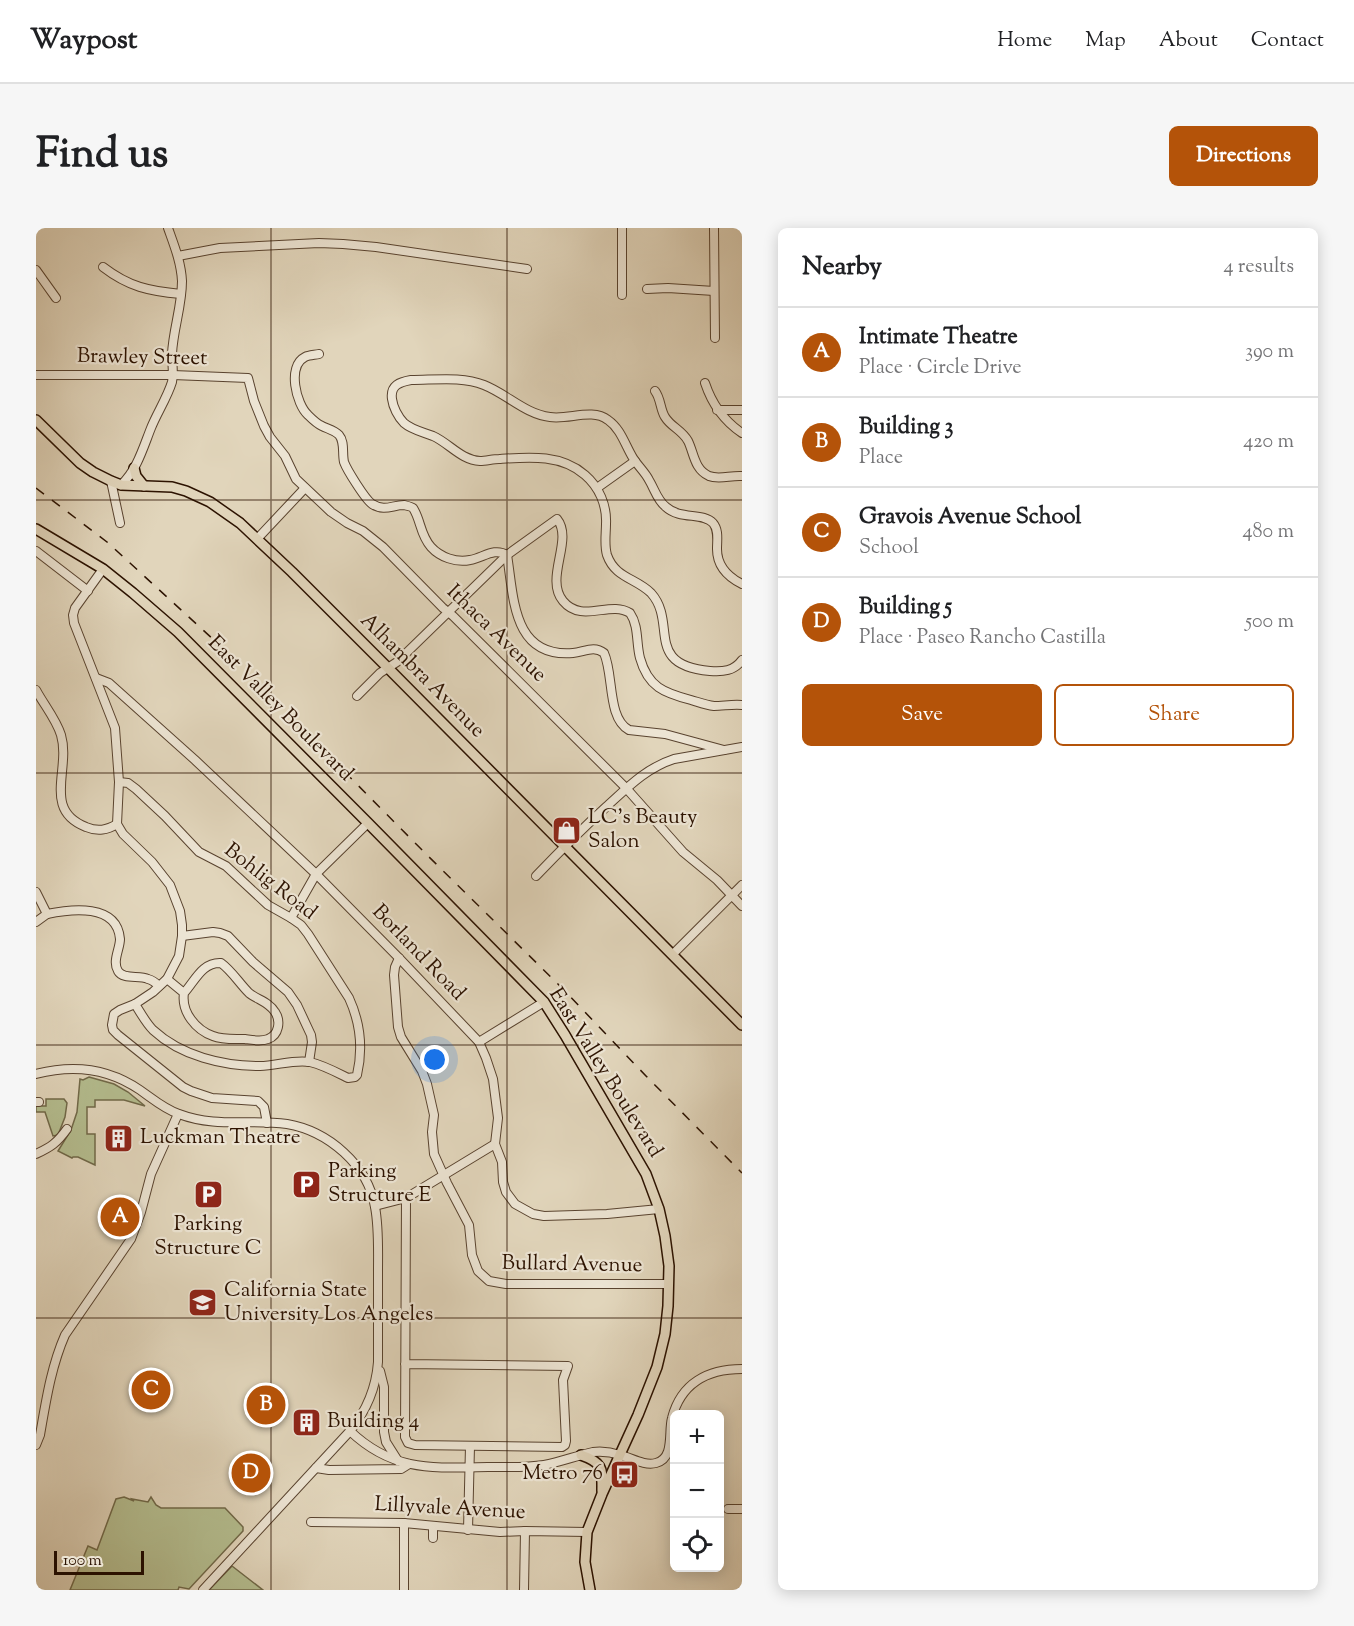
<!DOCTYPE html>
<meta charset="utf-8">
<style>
:root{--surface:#fff;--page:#f6f6f6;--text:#202124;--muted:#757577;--line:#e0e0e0;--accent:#b45309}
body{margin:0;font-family:"Sorts Mill Goudy",serif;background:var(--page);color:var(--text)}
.controls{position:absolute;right:18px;bottom:18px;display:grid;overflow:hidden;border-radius:9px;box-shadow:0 3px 15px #0003}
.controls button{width:54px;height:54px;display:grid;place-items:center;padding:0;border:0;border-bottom:2px solid var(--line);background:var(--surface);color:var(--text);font:30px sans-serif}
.scale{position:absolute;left:18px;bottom:15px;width:90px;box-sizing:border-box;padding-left:6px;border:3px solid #2c1200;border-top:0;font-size:16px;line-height:21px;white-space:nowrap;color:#2c1200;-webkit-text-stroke:4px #ece4d3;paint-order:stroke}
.you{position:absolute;left:399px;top:832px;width:21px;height:21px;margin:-15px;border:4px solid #fff;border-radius:50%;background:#1a73e8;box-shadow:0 0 0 9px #1a73e833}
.badge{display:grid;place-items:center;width:39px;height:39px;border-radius:50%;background:var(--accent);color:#fff;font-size:20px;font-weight:700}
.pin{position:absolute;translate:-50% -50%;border:3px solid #fff;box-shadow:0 2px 6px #0006}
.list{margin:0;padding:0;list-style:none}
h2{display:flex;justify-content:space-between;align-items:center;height:78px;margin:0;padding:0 24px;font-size:26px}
h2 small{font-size:20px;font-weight:400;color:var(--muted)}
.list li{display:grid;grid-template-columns:39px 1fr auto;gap:18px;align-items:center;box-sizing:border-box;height:90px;padding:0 24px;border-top:2px solid var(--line)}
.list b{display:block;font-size:22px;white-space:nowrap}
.list p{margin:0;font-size:20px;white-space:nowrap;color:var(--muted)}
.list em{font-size:20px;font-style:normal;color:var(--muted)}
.actions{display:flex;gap:12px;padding:18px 24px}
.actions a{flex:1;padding:14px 0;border:2px solid var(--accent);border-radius:9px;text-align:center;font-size:21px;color:var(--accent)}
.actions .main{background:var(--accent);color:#fff}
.icon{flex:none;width:33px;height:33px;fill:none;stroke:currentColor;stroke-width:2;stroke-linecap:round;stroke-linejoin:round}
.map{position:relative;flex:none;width:706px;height:1362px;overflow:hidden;border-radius:9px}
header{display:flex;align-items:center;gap:36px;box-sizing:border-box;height:84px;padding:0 30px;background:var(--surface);border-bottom:2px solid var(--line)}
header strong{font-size:28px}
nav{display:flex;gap:33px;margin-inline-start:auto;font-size:21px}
.intro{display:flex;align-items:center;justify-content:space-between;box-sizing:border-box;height:144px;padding:0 36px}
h1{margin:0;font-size:42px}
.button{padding:15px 27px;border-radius:9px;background:var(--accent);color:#fff;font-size:21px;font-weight:700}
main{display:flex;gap:36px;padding:0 36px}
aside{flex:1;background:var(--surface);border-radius:9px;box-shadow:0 3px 15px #0003}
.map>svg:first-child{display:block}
.green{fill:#b4bd8f;stroke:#706848;stroke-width:1.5}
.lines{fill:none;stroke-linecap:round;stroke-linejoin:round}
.minor-casing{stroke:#59432f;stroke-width:10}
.major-casing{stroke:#2c1200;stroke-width:12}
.minor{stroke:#ece4d3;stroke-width:8}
.major{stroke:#e1d5bb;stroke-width:9}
.rail{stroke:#2c1200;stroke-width:1.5;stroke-dasharray:10 10;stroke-linecap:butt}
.grid{fill:none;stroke:#2c1200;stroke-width:1.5;stroke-opacity:0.55}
.labels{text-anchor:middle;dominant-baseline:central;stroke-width:4.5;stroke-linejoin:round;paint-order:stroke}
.street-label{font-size:21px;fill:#2c1200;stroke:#ece4d3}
.poi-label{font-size:21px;fill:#2c1200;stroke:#ece4d3;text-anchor:start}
</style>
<header>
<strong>Waypost</strong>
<nav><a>Home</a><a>Map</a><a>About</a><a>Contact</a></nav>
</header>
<div class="intro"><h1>Find us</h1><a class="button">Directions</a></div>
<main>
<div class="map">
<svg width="706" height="1362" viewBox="0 0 706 1362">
<rect width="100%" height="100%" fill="#e1d5bb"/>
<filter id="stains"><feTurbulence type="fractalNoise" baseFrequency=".00333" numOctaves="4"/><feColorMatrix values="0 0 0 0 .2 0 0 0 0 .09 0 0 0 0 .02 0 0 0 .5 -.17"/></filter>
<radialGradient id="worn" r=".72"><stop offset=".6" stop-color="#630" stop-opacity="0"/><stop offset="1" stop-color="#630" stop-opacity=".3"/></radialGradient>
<g class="green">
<path d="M53 849 78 856 92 864 109 878 88 872H59V879H51V906H59V937L42 929H37L36 930 22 923 35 902 41 884 44 851 47 852Z"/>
<path d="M10 871H28L31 875 29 889 22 907 17 908 9 884H0V878H10Z"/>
<path d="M88 1269 98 1273 96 1271 112 1274 115 1269 120 1277 125 1280H189L207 1299V1303L153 1361 143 1359 142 1362H34L52 1318 61 1322 80 1271Z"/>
<path d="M196 1338 227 1362H173Z"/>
</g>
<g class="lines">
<defs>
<g id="minor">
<path d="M586 0V67"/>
<path d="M678 0 679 110"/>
<path d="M142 28 184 20 283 15 307 16 340 19 491 41"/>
<path d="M67 39C93 59 113 63 145 66"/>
<path d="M0 42 20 70"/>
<path d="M611 61 632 60 678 63"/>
<path d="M283 126C279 127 273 127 269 129 251 138 260 176 272 187 276 191 281 196 286 198 292 201 298 202 303 207 309 214 306 225 308 234 311 242 329 271 336 276 349 284 356 277 368 277 368 277 376 279 377 280 385 292 384 307 395 319 404 329 420 335 434 332 447 330 458 319 471 327 478 369 476 430 537 425 548 424 558 417 568 425 578 447 571 490 593 502L629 506 688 522"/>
<path d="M0 147H137L212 150 218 173 228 198 234 209 249 228 260 251 295 284 311 295 327 303 347 319 407 380 417 388 590 560 647 624 681 652 706 678"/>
<path d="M669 155C676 176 688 193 706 205"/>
<path d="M619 163C625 171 624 181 629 189 635 199 646 202 652 213 658 225 658 241 673 248 683 252 695 247 706 248"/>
<path d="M681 182H706"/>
<path d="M75 253 84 295"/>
<path d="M85 257C101 242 107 220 115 200 121 185 131 170 136 154 138 145 136 136 136 126 137 102 146 78 146 53 145 34 138 17 132 0"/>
<path d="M561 260 599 233"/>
<path d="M221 311 269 260"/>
<path d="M0 323 52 363"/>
<path d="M67 341 39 380 37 387 38 395 79 500 83 554 81 596 87 606 116 634 134 657 144 683 146 697V708L143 728 131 751 117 764 99 776 84 782 78 786 76 797 77 802 82 807 147 859 155 863 176 870 222 873 228 879 231 895"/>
<path d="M706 356C692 349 681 338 681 321 681 312 683 302 677 295 667 284 644 292 630 279 621 272 619 262 613 252 609 244 602 238 597 230 589 217 585 201 572 192 556 180 533 192 514 189 489 186 471 166 448 157 426 148 399 152 375 152 364 154 354 157 356 171 357 179 362 189 368 195 376 202 387 204 397 208 413 215 425 232 444 233 450 233 457 231 463 231 493 229 525 226 549 247 563 259 571 277 570 296 570 306 568 317 571 327 579 350 600 350 615 365 642 395 607 437 674 443 687 444 698 443 706 432"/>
<path d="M60 450 73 455 159 532 280 646 363 730 443 814 450 830 457 851 462 890 459 916 466 934 467 954 470 964 479 976 497 986 508 988 571 986 623 981"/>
<path d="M0 462C8 477 20 491 25 507 35 541 6 582 50 599 62 604 71 602 81 596"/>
<path d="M321 468 344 445 361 434 471 327 521 291C538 312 508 350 527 373 546 396 574 372 594 385 603 398 600 415 604 430 612 459 628 465 655 472 662 474 670 477 678 478 687 478 697 476 706 477"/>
<path d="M83 554 92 555 100 561 129 588 163 624 190 638 232 677 255 690 265 697 272 706 313 770C324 794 327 821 321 847L319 849 312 850C300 844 287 837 274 834 258 831 240 838 224 838 187 838 145 828 117 802 110 795 104 784 99 776"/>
<path d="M500 648C523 624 546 601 570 579 591 560 610 540 638 531L706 519"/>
<path d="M0 664 11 686C35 681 81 675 84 711 84 721 76 733 82 743 87 752 103 747 112 751 116 752 120 755 123 758"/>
<path d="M255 690 280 646 332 595"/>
<path d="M0 694 11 686"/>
<path d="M146 708 177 704 184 705 192 708 217 734 252 764 261 777 275 807 276 814 273 834"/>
<path d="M637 726 706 657"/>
<path d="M363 730 359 739 358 747 362 799 365 809 386 843 391 856 398 887 396 904 398 926 411 955 433 997 436 1027 442 1043 453 1053 470 1056H633"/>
<path d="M131 751 148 765C159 753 166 734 185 735 196 743 203 755 213 765 222 772 233 774 239 784 245 793 243 807 232 811 225 814 216 812 209 811 198 811 187 812 177 808 160 802 145 784 148 765"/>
<path d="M443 814 508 774"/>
<path d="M0 846C38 836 72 840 104 862 117 871 128 881 143 886 180 900 214 891 251 896 292 903 332 937 339 979 343 1000 342 1022 342 1043 342 1073 342 1103 342 1134 340 1161 331 1182 314 1203L167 1362"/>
<path d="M0 874H3"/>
<path d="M0 926C15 919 21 915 31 901"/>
<path d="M339 978 370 970 459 916"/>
<path d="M369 1136 532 1138 527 1152 530 1213 529 1217 526 1219 379 1217 372 1215 369 1209 370 970"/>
<path d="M344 1143 348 1159V1204L350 1214 362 1233"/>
<path d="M314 1203C357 1244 397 1240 452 1239 470 1239 490 1240 508 1237 524 1234 540 1228 557 1224 566 1223 575 1224 584 1227 596 1230 608 1238 620 1235 639 1230 632 1204 636 1190 645 1155 672 1141 706 1141"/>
<path d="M0 1217 4 1207C10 1173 15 1139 29 1107L95 1011 105 984 115 946 142 886"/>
<path d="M280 1240 293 1242 365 1241 373 1236"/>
<path d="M692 1281H706"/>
<path d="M275 1294 368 1295 464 1304 489 1303 551 1304"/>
<path d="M368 1295V1362"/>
<path d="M397 1299V1310"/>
<path d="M432 1302 434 1218"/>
<path d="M488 1362 489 1303"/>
</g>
<g id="major">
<path d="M0 192 44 235 57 244 75 253 85 257 136 259 150 263 174 274 204 295 256 344 352 440 706 797"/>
<path d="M98 240 100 248 108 258"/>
<path d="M0 301 67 341 97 365 142 404 332 595 508 774 529 807 610 946 623 981 629 1008 633 1038 632 1078 629 1106 621 1139 602 1187 566 1266 551 1304 549 1334 554 1362"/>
<path d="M545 1227C568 1235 566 1241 566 1263"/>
</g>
</defs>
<use href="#minor" class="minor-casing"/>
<use href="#major" class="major-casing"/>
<use href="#minor" class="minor"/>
<use href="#major" class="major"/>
<path class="rail" d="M0 260 71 314 179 413 388 624 524 758 610 848 706 945"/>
</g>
<path class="grid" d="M235 0V1362M471 0V1362M0 272H706M0 545H706M0 817H706M0 1090H706"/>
<defs>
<symbol id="shop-square" viewBox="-11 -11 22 22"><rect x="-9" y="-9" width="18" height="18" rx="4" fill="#8f2418" stroke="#ece4d3"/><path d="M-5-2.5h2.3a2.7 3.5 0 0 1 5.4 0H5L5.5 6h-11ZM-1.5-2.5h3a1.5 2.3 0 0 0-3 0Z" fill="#fff"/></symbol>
<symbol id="building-square" viewBox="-11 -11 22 22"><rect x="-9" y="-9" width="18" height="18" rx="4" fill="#8f2418" stroke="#ece4d3"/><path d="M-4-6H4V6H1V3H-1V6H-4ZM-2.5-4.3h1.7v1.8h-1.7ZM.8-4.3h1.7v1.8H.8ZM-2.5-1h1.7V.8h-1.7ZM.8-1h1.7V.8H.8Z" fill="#fff"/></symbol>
<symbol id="parking-square" viewBox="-11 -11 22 22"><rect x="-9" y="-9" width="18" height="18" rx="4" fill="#8f2418" stroke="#ece4d3"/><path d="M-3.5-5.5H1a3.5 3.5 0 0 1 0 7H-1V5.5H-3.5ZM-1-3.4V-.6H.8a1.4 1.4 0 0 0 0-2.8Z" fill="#fff"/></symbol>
<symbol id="university-square" viewBox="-11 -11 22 22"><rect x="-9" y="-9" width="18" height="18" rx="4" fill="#8f2418" stroke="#ece4d3"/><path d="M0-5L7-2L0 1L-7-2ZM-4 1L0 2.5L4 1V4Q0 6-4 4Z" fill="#fff"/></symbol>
<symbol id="bus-square" viewBox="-11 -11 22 22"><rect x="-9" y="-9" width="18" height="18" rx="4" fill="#8f2418" stroke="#ece4d3"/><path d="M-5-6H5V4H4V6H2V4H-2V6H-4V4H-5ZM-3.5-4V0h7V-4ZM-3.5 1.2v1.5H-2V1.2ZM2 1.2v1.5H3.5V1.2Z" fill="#fff"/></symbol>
</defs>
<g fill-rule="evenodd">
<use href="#shop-square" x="514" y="586" width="33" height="33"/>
<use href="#building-square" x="66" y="894" width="33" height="33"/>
<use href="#parking-square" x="254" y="940" width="33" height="33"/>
<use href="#parking-square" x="156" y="950" width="33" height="33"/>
<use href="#university-square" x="150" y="1058" width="33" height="33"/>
<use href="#building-square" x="254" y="1178" width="33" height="33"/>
<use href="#bus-square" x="572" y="1230" width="33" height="33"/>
</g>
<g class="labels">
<g class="street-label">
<text transform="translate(106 130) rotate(1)">Brawley Street</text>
<text transform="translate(460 406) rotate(44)">Ithaca Avenue</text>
<text transform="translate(386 448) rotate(45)">Alhambra Avenue</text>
<text transform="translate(244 481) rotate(45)">East Valley Boulevard</text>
<text transform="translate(234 654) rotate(38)">Bohlig Road</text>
<text transform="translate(382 725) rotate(46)">Borland Road</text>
<text transform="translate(569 845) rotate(58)">East Valley Boulevard</text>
<text transform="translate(536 1037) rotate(1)">Bullard Avenue</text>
<text transform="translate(414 1281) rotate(3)">Lillyvale Avenue</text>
</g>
<g class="poi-label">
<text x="552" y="590">LC's Beauty<tspan x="552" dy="24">Salon</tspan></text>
<text x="104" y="910">Luckman Theatre</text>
<text x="292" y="944">Parking<tspan x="292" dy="24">Structure E</tspan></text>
<text x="172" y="997" text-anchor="middle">Parking<tspan x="172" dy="24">Structure C</tspan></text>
<text x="188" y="1063">California State<tspan x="188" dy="24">University Los Angeles</tspan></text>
<text x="291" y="1194">Building 4</text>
<text x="567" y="1246" text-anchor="end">Metro 76</text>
</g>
</g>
<rect width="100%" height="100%" filter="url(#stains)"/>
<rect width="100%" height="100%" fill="url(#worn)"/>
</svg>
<div class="controls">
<button>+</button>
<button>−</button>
<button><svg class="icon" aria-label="locate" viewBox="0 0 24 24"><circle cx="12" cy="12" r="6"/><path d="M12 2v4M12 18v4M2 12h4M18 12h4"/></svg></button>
</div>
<div class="scale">100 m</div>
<div class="you"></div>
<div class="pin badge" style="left:84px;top:989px">A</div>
<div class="pin badge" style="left:230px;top:1177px">B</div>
<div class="pin badge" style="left:115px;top:1162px">C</div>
<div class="pin badge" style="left:215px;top:1245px">D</div>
</div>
<aside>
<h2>Nearby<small>4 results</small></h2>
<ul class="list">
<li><span class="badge">A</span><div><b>Intimate Theatre</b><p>Place · Circle Drive</p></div><em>390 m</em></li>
<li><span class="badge">B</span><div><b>Building 3</b><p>Place</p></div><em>420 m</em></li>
<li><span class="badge">C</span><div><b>Gravois Avenue School</b><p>School</p></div><em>480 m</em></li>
<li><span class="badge">D</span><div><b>Building 5</b><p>Place · Paseo Rancho Castilla</p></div><em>500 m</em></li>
</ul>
<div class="actions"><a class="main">Save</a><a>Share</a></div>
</aside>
</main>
